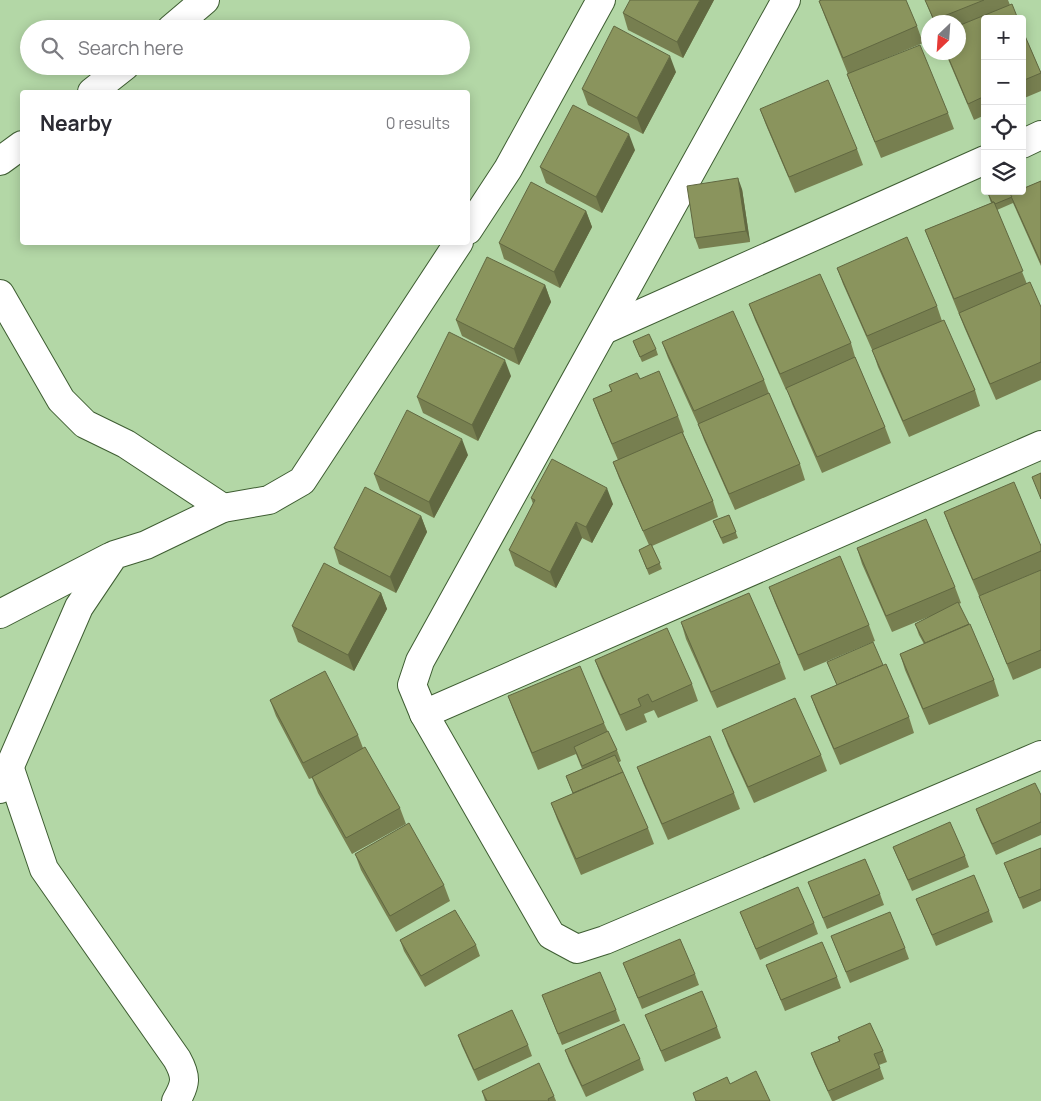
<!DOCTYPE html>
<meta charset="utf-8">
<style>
:root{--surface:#fff;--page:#f7f7f7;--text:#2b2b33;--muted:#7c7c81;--line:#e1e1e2}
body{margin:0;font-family:Manrope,sans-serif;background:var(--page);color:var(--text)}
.controls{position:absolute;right:15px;top:15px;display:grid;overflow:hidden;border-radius:5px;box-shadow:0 2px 12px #0003}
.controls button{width:45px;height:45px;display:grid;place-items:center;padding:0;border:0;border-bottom:1px solid var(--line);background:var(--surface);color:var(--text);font:25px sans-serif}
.compass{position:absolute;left:921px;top:15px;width:45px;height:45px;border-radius:50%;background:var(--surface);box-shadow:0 2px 12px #0003;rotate:205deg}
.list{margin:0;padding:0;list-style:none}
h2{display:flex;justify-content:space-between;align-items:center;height:65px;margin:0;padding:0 20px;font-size:21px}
h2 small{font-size:16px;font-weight:400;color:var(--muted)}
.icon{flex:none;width:28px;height:28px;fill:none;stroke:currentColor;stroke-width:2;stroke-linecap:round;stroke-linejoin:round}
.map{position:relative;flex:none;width:1041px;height:1101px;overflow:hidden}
.search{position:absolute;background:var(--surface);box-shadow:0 2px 12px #0003;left:20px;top:20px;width:450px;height:55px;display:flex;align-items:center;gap:12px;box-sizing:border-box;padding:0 18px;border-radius:28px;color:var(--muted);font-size:19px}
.panel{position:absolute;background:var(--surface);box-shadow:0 2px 12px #0003;left:20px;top:90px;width:450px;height:155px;border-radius:5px}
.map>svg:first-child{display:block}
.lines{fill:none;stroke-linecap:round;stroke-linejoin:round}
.minor-casing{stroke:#3e5d32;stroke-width:30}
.minor{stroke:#fff;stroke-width:28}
.wall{fill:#777f50}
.shaded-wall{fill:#616841}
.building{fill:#8a945d;stroke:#616841}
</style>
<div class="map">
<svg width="1041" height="1101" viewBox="0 0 1041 1101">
<rect width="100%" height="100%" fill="#b3d7a6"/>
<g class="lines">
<defs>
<g id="minor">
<path d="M786 0 420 661 412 685 424 714 551 935 577 949 605 940 1041 755"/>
<path d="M171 29 205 0"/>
<path d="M92 92 125 66"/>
<path d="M1022 144 1041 135"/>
<path d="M0 161 22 145"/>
<path d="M468 230 508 169 601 0"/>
<path d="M0 294 61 400 85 424 126 444 223 508"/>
<path d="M604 330 985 160"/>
<path d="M0 614 110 557"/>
<path d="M424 714 1041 445"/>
<path d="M10 769 44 869 177 1059C187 1077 186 1084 176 1101"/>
<path d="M0 789 79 607 114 555 146 545 223 508 269 500 302 481 459 242"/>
</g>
</defs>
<use href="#minor" class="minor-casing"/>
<use href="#minor" class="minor"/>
</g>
<g class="wall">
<path d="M714 0 683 58 628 30 623 13Z"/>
<path d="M925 0H1008L1010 5 985 19V115L974 120 945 52H958V22H934Z"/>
<path d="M819 1 917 26 923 43 853 72 948 113 954 129 881 158 853 90 847 74H848L825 17Z"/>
<path d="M1022 29 1041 73V91L1022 99Z"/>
<path d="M676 72 643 134 588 105 582 89Z"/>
<path d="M760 109 857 149 863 165 795 193 766 125Z"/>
<path d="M635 150 602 213 546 183 540 167Z"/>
<path d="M1041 181V266L1013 203 997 210 1027 284 1041 307V380L996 400 965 329 925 230 991 203 987 191 1015 192Z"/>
<path d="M742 189 750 242 699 249 695 238Z"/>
<path d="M586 211 592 227 560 288 504 259 499 243Z"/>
<path d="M837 268 937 306 942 321 975 390 980 406 909 437 878 367 873 352 843 284Z"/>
<path d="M545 285 551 302 519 365 462 336 456 320Z"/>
<path d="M749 304 851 343 856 360 885 427 891 443 822 473 792 404 787 389 786 390 755 320Z"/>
<path d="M633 341 656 349 658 355 642 362Z"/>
<path d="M662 342 764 380 770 396 800 464 805 480 735 510 704 440 698 424 668 358Z"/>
<path d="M511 376 478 441 423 413 417 397Z"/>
<path d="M609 385 678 416 684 432 683 433 713 501 718 517 652 546 662 569 649 575 639 550 649 545 619 478 613 462 618 460 599 415 593 399 611 391Z"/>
<path d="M468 455 434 518 380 490 374 474Z"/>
<path d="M531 498 613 504 592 543 582 538 556 588 515 566 509 550 533 504Z"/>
<path d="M944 512 1041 546V570L979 596 950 528Z"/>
<path d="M729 515 738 538 723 544 715 526Z"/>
<path d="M421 516 427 532 396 593 339 564 334 548Z"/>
<path d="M857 548 955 587 961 603 959 604 994 680 999 696 929 725 905 670 900 654 924 644 919 635 915 624 933 615 892 632 862 564Z"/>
<path d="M1041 570V668L1013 680 979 596Z"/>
<path d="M769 587 869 625 875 641 804 671 775 603Z"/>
<path d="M381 593 387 609 354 671 298 642 292 626Z"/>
<path d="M681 622 780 663 786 679 717 708 686 639Z"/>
<path d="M595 660 692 684 698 701 658 718 654 710 644 714 647 722 626 731 601 676Z"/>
<path d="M827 662 883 666 909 717 914 733 840 765 817 712 811 696 837 685Z"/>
<path d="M508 696 604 723 608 732 617 750 621 761 618 763 648 828 654 844 581 875 557 819 551 803 573 794 566 776 582 769 576 754 538 770 514 712Z"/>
<path d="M270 700 358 735 363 748 400 808 406 824 352 854 318 793 312 778 309 779 276 716Z"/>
<path d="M722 730 821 755 827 771 754 803 728 746Z"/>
<path d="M637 767 734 793 740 809 668 840 643 783Z"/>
<path d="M1041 795V835L996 855 980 820 976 809Z"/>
<path d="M893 847 965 856 969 867 912 891Z"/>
<path d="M1041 848V901L1023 909 1004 863Z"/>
<path d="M355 854 444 885 450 901 396 932 361 870Z"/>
<path d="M808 882 880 894 884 905 827 929Z"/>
<path d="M916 899 989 911 993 922 936 946Z"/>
<path d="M740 912 814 923 818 934 760 960Z"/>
<path d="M831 936 905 948 909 959 850 983Z"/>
<path d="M400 940 476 945 480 956 425 987 404 951Z"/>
<path d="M623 963 695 974 699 985 642 1009Z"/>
<path d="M766 965 837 977 841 988 785 1011Z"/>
<path d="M542 995 616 1010 620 1021 562 1045Z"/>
<path d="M645 1015 717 1027 721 1038 665 1062Z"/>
<path d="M458 1035 528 1045 532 1056 478 1081 462 1046Z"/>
<path d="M838 1037 883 1051 887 1062 879 1065 884 1079 834 1101H832L815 1064 811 1053 839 1041Z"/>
<path d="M565 1050 640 1059 644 1070 586 1097 569 1061Z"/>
<path d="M482 1091 554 1096 556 1101H485Z"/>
</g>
<g class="shaded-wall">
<path d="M700 0H714L683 58 677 42Z"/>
<path d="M670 56 676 72 643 134 637 118Z"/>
<path d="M629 134 635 150 602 213 596 197Z"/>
<path d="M738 178 742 189 750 242 746 231Z"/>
<path d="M586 211 592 227 560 288 554 272Z"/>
<path d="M545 285 551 302 519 365 514 349Z"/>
<path d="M505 360 511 376 478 441 472 425Z"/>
<path d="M462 439 468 455 434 518 429 502Z"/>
<path d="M607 488 613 504 592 543 586 527Z"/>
<path d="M421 516 427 532 396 593 390 577Z"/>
<path d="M576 522 582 538 556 588 550 572Z"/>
<path d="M381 593 387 609 354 671 348 655Z"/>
</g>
<g class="building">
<path d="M630 0H700L677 42 623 13Z"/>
<path d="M822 0H906L917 26 843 58 819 1Z"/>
<path d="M925 0H984L934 20Z"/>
<path d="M1012 4 1018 19H985V96L968 104 946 52H958V26Z"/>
<path d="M614 26 670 56 637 118 582 89Z"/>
<path d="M1022 29 1041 73 1022 81Z"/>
<path d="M920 45 948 113 875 142 847 74Z"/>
<path d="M828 80 857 149 789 177 760 109Z"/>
<path d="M573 105 629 134 596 197 540 167Z"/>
<path d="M738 178 746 231 695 238 687 186Z"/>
<path d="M1041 181V263L1010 194 1017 191H1022V189Z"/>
<path d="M531 182 586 211 554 272 499 243Z"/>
<path d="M987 191H1014L1015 192 1010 194 1012 197 995 204 994 202H992Z"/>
<path d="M994 202 1023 271 954 299 925 230Z"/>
<path d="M907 237 937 306 867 336 837 268Z"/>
<path d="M487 257 545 285 514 349 456 320Z"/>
<path d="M820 274 851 343 780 374 749 304Z"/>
<path d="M1030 282 1041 307V362L990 384 959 313Z"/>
<path d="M733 311 764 380 694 411 662 342Z"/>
<path d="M944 320 975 390 903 421 872 350Z"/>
<path d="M449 332 505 360 472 425 417 397Z"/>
<path d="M649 334 656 349 640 357 633 341Z"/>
<path d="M855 357 885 427 817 457 786 388Z"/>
<path d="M659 371 678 416 612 444 593 399 612 391 609 385 637 373 640 379Z"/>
<path d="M769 393 800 464 729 494 698 424Z"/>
<path d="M407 410 462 439 429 502 374 474Z"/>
<path d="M682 432 713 501 643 531 613 462Z"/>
<path d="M552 459 607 488 586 527 576 522 550 572 509 550 535 500 531 498Z"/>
<path d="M1041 473V499L1032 477Z"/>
<path d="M1014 482 1041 546V551L973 580 944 512Z"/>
<path d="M365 487 421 516 390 577 334 548Z"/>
<path d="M729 515 736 532 721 538 713 521Z"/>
<path d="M926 519 955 587 886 616 857 548Z"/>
<path d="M651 544 660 563 647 569 639 550Z"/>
<path d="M840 556 869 625 798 655 769 587Z"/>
<path d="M324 563 381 593 348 655 292 626Z"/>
<path d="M1041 570V650L1007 664 979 596Z"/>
<path d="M749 593 780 663 711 692 681 622Z"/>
<path d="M958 602 969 624 925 643 915 624Z"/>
<path d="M970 624 994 680 923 709 900 654Z"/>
<path d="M667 628 692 684 652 702 648 694 638 699 641 706 620 715 595 660Z"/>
<path d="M873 642 883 665 837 685 827 662Z"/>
<path d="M886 664 909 717 834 749 811 696Z"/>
<path d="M580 666 604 723 532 753 508 696Z"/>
<path d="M325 671 358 735 303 763 270 700Z"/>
<path d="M795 698 821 755 748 787 722 730Z"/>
<path d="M608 731 617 750 582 766 574 747Z"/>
<path d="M710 736 734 793 662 824 637 767Z"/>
<path d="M365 747 400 808 346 838 312 777Z"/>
<path d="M615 755 623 772 573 793 566 776Z"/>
<path d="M623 772 648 828 576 859 551 803Z"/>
<path d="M1035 783 1041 795V822L992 844 976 809Z"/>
<path d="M950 822 965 856 908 880 893 847Z"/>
<path d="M409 823 444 885 390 916 355 854Z"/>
<path d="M1041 848V889L1019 898 1004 863Z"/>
<path d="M865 859 880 894 823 918 808 882Z"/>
<path d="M974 875 989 911 932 935 916 899Z"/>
<path d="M798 887 814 923 756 949 740 912Z"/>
<path d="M455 910 476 945 421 976 400 940Z"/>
<path d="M890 912 905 948 846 972 831 936Z"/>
<path d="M680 939 695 974 638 998 623 963Z"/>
<path d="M822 942 837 977 781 1000 766 965Z"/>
<path d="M600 972 616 1010 558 1034 542 995Z"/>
<path d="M702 991 717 1027 661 1051 645 1015Z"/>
<path d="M512 1010 528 1045 474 1070 458 1035Z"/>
<path d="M870 1023 883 1051 874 1054 880 1068 828 1091 811 1053 840 1041 838 1037Z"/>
<path d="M624 1024 640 1059 582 1086 565 1050Z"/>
<path d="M539 1063 554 1096 548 1099 549 1101H487L482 1091Z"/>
<path d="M756 1071 770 1101H696L693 1093 727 1077 730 1084Z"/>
</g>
</svg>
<div class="controls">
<button>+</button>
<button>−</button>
<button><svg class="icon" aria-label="locate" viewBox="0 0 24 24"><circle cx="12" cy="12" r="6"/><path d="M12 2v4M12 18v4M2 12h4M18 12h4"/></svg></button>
<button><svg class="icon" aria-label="layers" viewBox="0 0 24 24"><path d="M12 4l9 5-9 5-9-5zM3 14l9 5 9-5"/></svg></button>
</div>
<svg class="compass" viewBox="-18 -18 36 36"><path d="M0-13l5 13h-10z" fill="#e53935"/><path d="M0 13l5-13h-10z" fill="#7c7c81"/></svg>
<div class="search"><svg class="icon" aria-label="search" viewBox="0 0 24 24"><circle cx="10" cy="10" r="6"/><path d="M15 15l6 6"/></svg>Search here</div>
<section class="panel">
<h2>Nearby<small>0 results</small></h2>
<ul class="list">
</ul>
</section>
</div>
